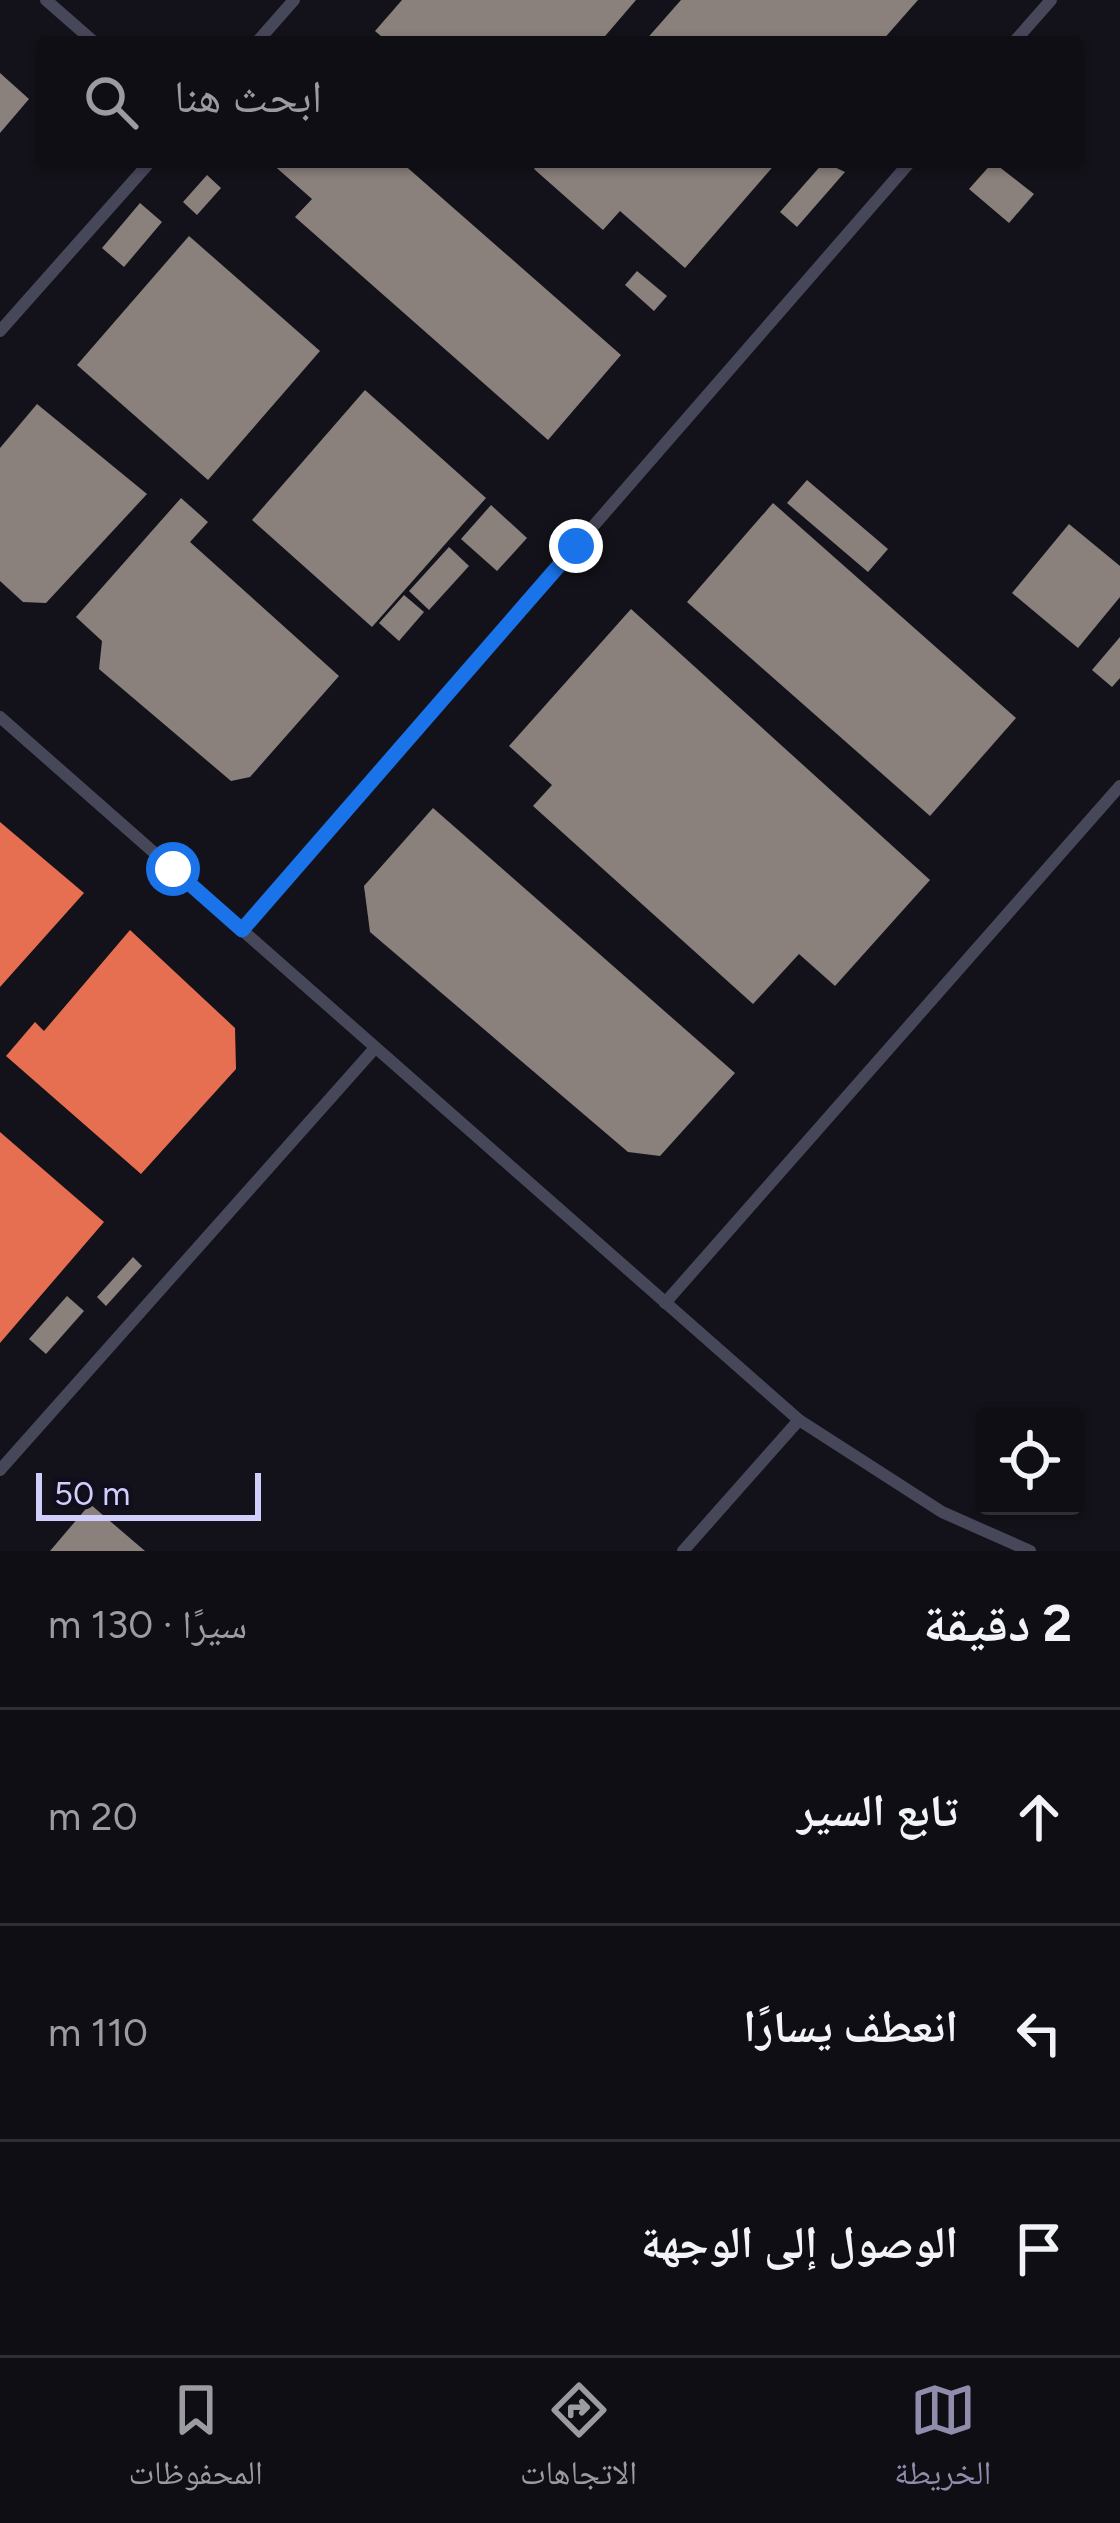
<!DOCTYPE html>
<html lang="ar">
<meta charset="utf-8">
<style>
:root{--surface:#0e0e14;--page:#1c1c22;--text:#f1f3f6;--muted:#9b9ca0;--line:#2e2e34;--accent:#8f8cac}
body{margin:0;font-family:Figtree,"Noto Naskh Arabic",sans-serif;background:var(--page);color:var(--text);direction:rtl}
.controls{position:absolute;right:36px;bottom:36px;display:grid;overflow:hidden;border-radius:12px;box-shadow:0 3px 9px #0004}
.controls button{width:108px;height:108px;display:grid;place-items:center;padding:0;border:0;border-bottom:3px solid var(--line);background:var(--surface);color:var(--text);font:60px sans-serif}
.scale{position:absolute;left:36px;bottom:30px;width:225px;box-sizing:border-box;padding-left:12px;border:6px solid #d2cefb;border-top:0;font-size:33px;line-height:42px;white-space:nowrap;color:#d2cefb;-webkit-text-stroke:9px #100e1d;paint-order:stroke}
.stop{position:absolute;width:36px;height:36px;margin:-27px;border:9px solid #1a73e8;border-radius:50%;background:#fff}
.stop.end{background:#1a73e8;border-color:#fff;box-shadow:0 3px 12px #0008}
.list{margin:0;padding:0;list-style:none}
h2{display:flex;justify-content:space-between;align-items:center;height:156px;margin:0;padding:0 48px;font-size:51px}
h2 small{font-size:39px;font-weight:400;color:var(--muted)}
.list li{display:grid;grid-template-columns:78px 1fr auto;gap:36px;align-items:center;box-sizing:border-box;height:216px;padding:0 48px;border-top:3px solid var(--line)}
.list b{display:block;font-size:45px;white-space:nowrap}
.list em{font-size:39px;font-style:normal;color:var(--muted)}
.icon{flex:none;width:66px;height:66px;fill:none;stroke:currentColor;stroke-width:2;stroke-linecap:round;stroke-linejoin:round}
.map{position:relative;flex:none;width:1120px;height:1551px;overflow:hidden;direction:ltr}
.search{position:absolute;background:var(--surface);box-shadow:0 3px 9px #0004;left:36px;right:36px;top:36px;height:132px;display:flex;align-items:center;gap:30px;box-sizing:border-box;padding:0 42px;border-radius:12px;color:var(--muted);font-size:45px}
.sheet{height:804px;background:var(--surface)}
nav{display:flex;justify-content:space-around;align-items:center;box-sizing:border-box;height:168px;border-top:3px solid var(--line);background:var(--surface);font-size:33px;color:var(--muted)}
nav a{display:grid;justify-items:center;gap:6px}
nav .on{color:var(--accent)}
.map>svg:first-child{display:block}
.shops{fill:#e76f51}
.industry{fill:#8a817c}
.lines{fill:none;stroke-linecap:round;stroke-linejoin:round}
.lane{stroke:#47475a;stroke-width:12}
.route{stroke:#1a73e8;stroke-width:15}
</style>
<div class="map">
<svg width="1120" height="1551" viewBox="0 0 1120 1551">
<rect width="100%" height="100%" fill="#13121a"/>
<g class="shops">
<path d="M0 822 84 893 0 987Z"/>
<path d="M130 930 235 1028 236 1069 141 1174 6 1056 35 1022 44 1031Z"/>
<path d="M0 1132 104 1222 0 1343Z"/>
</g>
<g class="industry">
<path d="M402 0H636L600 42H388L375 31Z"/>
<path d="M681 0H918L881 42H644Z"/>
<path d="M0 73 29 99 0 133Z"/>
<path d="M270 162H401L621 355 548 440 295 217 312 199Z"/>
<path d="M540 162H777L685 268 620 211 603 230 534 169Z"/>
<path d="M824 162 845 172 797 227 780 212Z"/>
<path d="M993 162 1034 194 1009 223 969 189Z"/>
<path d="M207 175 221 188 197 215 183 202Z"/>
<path d="M140 203 162 222 124 267 102 248Z"/>
<path d="M189 236 320 351 208 480 77 365Z"/>
<path d="M637 271 667 296 654 311 625 285Z"/>
<path d="M365 390 486 498 372 627 252 520Z"/>
<path d="M37 404 147 494 46 603 23 602 0 581V448Z"/>
<path d="M807 480 888 549 868 572 787 503Z"/>
<path d="M181 498 208 522 190 542 339 676 250 777 231 781 99 669 102 641 76 617Z"/>
<path d="M773 503 1016 718 930 816 687 602Z"/>
<path d="M491 505 527 538 497 571 461 539Z"/>
<path d="M1069 524 1120 566V597L1078 648 1012 593Z"/>
<path d="M449 547 469 566 429 610 409 591Z"/>
<path d="M404 595 424 612 399 641 379 623Z"/>
<path d="M631 609 930 880 835 986 799 954 753 1004 533 806 552 785 509 746Z"/>
<path d="M1120 637V678L1112 687 1092 670Z"/>
<path d="M433 808 735 1073 660 1156 628 1152 370 932 364 886Z"/>
<path d="M133 1257 142 1266 106 1306 97 1297Z"/>
<path d="M67 1296 84 1311 46 1354 29 1339Z"/>
<path d="M90 1504 145 1551H50Z"/>
</g>
<g class="lines">
<g class="lane">
<path d="M46 0 94 42"/>
<path d="M257 42 294 0"/>
<path d="M1014 42 1051 0"/>
<path d="M0 331 150 162"/>
<path d="M0 717 799 1420 942 1512 1030 1551"/>
<path d="M242 930 910 162"/>
<path d="M665 1303 1120 786"/>
<path d="M0 1470 375 1048"/>
<path d="M683 1551 799 1420"/>
</g>
</g>
<g class="lines">
<path class="route" d="M173 869 242 930 576 546"/>
</g>
</svg>
<div class="controls">
<button><svg class="icon" aria-label="locate" viewBox="0 0 24 24"><circle cx="12" cy="12" r="6"/><path d="M12 2v4M12 18v4M2 12h4M18 12h4"/></svg></button>
</div>
<div class="scale">50 m</div>
<div class="stop" style="left:173px;top:869px"></div>
<div class="stop end" style="left:576px;top:546px"></div>
<div class="search"><svg class="icon" aria-label="search" viewBox="0 0 24 24"><circle cx="10" cy="10" r="6"/><path d="M15 15l6 6"/></svg>ابحث هنا</div>
</div>
<section class="sheet">
<h2>2 دقيقة<small>سيرًا · 130 m</small></h2>
<ul class="list">
<li><svg class="icon" aria-label="ahead" viewBox="0 0 24 24"><path d="M12 20V5M6 11l6-6 6 6"/></svg><div><b>تابع السير</b></div><em>20 m</em></li>
<li><svg class="icon" aria-label="left" viewBox="0 0 24 24"><path d="M17 20v-9H6M10 6l-5 5 5 5"/></svg><div><b>انعطف يسارًا</b></div><em>110 m</em></li>
<li><svg class="icon" aria-label="arrive" viewBox="0 0 24 24"><path d="M6 21V4h12l-3 4 3 4H6"/></svg><div><b>الوصول إلى الوجهة</b></div></li>
</ul>
</section>
<nav>
<a class="on"><svg class="icon" aria-label="map" viewBox="0 0 24 24"><path d="M3 6l6-2 6 2 6-2v14l-6 2-6-2-6 2zM9 4v14M15 6v14"/></svg>الخريطة</a>
<a><svg class="icon" aria-label="directions" viewBox="0 0 24 24"><path d="M12 3l9 9-9 9-9-9zM9 14v-3h6M13 9l2 2-2 2"/></svg>الاتجاهات</a>
<a><svg class="icon" aria-label="saved" viewBox="0 0 24 24"><path d="M7 4h10v16l-5-4-5 4z"/></svg>المحفوظات</a>
</nav>
